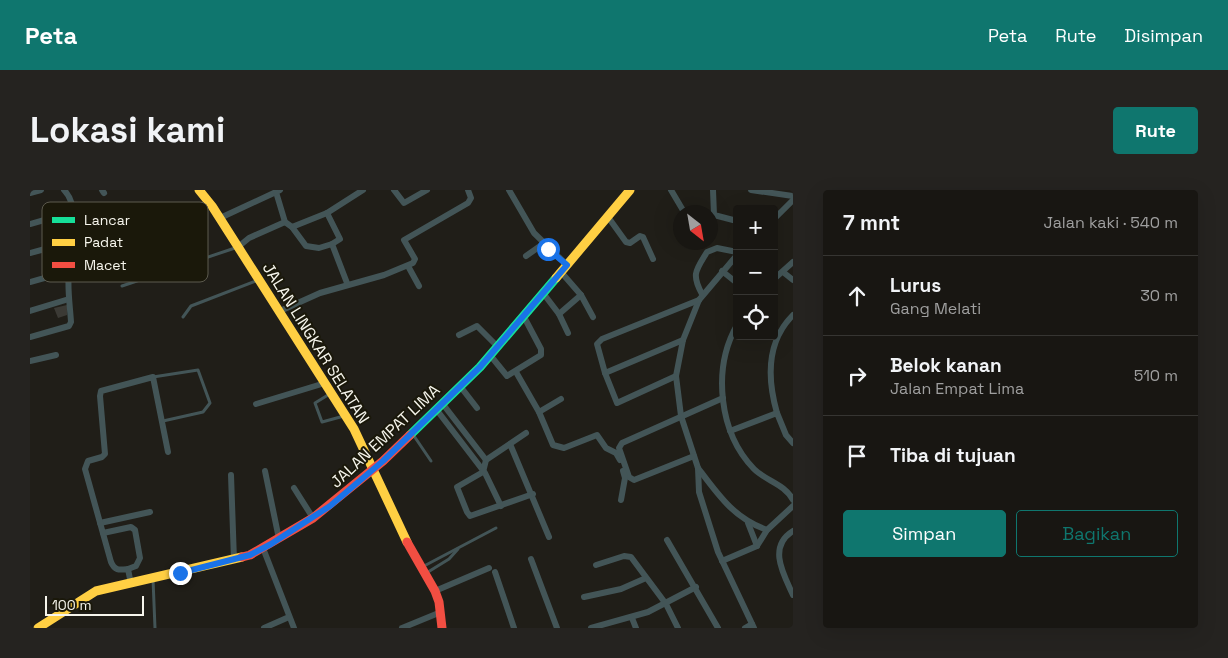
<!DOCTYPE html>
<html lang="id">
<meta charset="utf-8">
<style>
:root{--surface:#181612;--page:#252320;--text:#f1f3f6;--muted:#9f9f9f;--line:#363532;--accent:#0f766e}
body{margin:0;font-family:"Space Grotesk",sans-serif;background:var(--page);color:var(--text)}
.controls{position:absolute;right:15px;top:15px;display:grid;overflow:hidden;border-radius:5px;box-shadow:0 5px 20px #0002}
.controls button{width:45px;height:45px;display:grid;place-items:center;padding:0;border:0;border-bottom:1px solid var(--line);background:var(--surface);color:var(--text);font:25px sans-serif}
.compass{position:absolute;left:643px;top:15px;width:45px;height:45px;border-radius:50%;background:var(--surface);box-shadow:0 5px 20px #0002;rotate:149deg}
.scale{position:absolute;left:15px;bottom:12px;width:99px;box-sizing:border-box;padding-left:5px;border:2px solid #f6f5ec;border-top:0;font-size:14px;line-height:18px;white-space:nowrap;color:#f6f5ec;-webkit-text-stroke:4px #1a180a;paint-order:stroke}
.stop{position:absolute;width:15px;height:15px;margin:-11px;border:4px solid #1a73e8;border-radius:50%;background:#fff}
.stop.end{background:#1a73e8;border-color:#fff;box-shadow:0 1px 5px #0008}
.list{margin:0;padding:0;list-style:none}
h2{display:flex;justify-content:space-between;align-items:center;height:65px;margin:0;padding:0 20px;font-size:21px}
h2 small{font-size:16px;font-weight:400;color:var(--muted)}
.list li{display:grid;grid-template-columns:32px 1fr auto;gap:15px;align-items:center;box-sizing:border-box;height:80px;padding:0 20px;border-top:1px solid var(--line)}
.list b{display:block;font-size:19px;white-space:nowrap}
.list p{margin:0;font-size:16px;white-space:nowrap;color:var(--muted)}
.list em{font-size:16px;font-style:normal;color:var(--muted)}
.actions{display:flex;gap:10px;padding:15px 20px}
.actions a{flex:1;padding:11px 0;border:1px solid var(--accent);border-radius:5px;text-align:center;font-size:18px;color:var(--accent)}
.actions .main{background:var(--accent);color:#fff}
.icon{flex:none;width:28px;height:28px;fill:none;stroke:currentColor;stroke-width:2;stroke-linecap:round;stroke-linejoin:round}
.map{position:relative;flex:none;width:763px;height:438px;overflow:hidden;border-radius:5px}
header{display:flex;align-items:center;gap:30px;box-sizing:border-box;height:70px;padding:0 25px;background:var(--accent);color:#fff}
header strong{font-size:24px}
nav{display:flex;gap:28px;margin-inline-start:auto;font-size:18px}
.intro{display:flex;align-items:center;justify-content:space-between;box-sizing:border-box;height:120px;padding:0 30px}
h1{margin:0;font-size:35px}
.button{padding:12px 22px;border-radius:5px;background:var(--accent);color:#fff;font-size:18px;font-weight:700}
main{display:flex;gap:30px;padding:0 30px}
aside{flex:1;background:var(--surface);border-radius:5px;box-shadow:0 5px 20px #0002}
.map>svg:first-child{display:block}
.building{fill:#3b3a35}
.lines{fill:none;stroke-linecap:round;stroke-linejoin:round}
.lane{stroke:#435557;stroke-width:3}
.street{stroke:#435557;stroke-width:6}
.fast{stroke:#16e098;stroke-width:9}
.slow{stroke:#ffcf43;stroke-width:9}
.jam{stroke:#f24e42;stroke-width:9}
.route{stroke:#1a73e8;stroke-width:6}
.labels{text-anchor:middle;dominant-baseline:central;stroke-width:4;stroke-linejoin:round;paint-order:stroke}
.street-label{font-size:16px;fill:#f6f5ec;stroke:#1a180a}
.key{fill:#1a180a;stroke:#5c5a4e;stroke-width:1}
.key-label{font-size:14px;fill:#f6f5ec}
</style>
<header>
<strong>Peta</strong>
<nav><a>Peta</a><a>Rute</a><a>Disimpan</a></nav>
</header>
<div class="intro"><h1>Lokasi kami</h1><a class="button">Rute</a></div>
<main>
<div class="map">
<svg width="763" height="438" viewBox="0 0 763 438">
<rect width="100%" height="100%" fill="#201e18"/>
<path class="building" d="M37 115V125L28 128 24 118Z"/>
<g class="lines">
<g class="lane">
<path d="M92 96 205 58"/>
<path d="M153 127 161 116 226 91"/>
<path d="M123 187 168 180 180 213 173 222 133 231"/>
<path d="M298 205 285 213 292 232 314 226"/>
<path d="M382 243 401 271"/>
<path d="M394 376 466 338"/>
<path d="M398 382 419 369 428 359"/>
<path d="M123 389 125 438"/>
</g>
<g class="street">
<path d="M72 0 74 3"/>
<path d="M250 0 246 2 255 32 262 37 276 56 289 58 302 54 317 93"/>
<path d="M364 0 374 13 397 0"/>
<path d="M479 0 504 43 537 75"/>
<path d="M641 0 654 22"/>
<path d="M683 0 684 25 707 31"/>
<path d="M721 0 763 6"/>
<path d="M0 3 11 0"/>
<path d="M297 23 310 49 302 54"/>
<path d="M578 27 596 52 600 53 610 46 613 47 623 69"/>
<path d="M190 28 246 2"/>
<path d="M744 29 763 10"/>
<path d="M0 34 42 22"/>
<path d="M262 37 297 23 333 0"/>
<path d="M208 57 219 48 255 32"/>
<path d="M0 63 44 51"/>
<path d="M707 65 669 110 653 150 646 186 651 226 668 278 669 302 688 362 724 438"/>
<path d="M496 66 513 54"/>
<path d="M378 76 389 96"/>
<path d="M692 81 707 93"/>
<path d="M531 82 551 105 563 127"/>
<path d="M753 82 763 90"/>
<path d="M744 89 763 72"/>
<path d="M0 92 39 81"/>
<path d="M513 103 529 124 538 143"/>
<path d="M672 104C661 84 666 80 677 62L687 58 707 62"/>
<path d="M0 121 39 109"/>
<path d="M250 121 290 103 354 85 383 73 385 69 374 50 438 13 441 8 438 0"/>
<path d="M529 124 551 105"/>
<path d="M707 135C682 179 689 243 724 279 736 291 755 294 763 310"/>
<path d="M429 145 447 136 467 156"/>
<path d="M0 147 39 136 41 132C40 115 37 98 39 81 41 59 52 18 34 0"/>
<path d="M460 165 477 186 511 165V159L493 125"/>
<path d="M0 171 26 165"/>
<path d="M486 182 509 222 523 255 534 258 567 245 576 258 586 263 590 270"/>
<path d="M575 183 653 150"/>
<path d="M646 186 587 213 575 183 567 154 572 149 669 110"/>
<path d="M430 196 447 218"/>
<path d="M412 213 456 270"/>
<path d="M226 214 295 193"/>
<path d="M406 219 455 283 471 316"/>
<path d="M509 222 531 209"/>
<path d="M747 223C737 188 736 152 763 125"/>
<path d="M700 241 747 223 756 245 763 253"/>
<path d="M480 254 519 347"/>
<path d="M664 266 604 290 599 287 589 258 592 253 693 208"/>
<path d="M668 278C689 306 704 328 737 340"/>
<path d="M235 281 249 349"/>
<path d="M453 282 427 297 437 322 440 326 503 304"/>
<path d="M453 282 456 270 496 243"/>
<path d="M201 285 204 370"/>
<path d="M264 298 283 328"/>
<path d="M591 310 595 288 593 281"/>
<path d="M70 333 120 322"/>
<path d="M718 333 727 356"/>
<path d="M763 341C737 357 754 385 763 405"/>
<path d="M73 343 101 337 105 340 110 368 106 376 98 379"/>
<path d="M637 350 688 438"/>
<path d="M233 358 264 438"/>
<path d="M501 369 527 438"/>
<path d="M692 371 727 356 737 340 763 316"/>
<path d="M566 375 594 366 601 367 636 414 648 438"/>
<path d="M465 382 484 438"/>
<path d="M101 394 98 379C89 380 85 381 81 372L55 279 58 271 72 267 75 264 70 206 71 201 123 187 138 262"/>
<path d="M405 401 459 378"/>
<path d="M554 407 591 399 616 388"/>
<path d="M602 428 606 438"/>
<path d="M234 438 259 427"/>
<path d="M372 438 411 422"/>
<path d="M561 438 618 422 666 397"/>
<path d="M715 438 722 434"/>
</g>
<path class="fast" d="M380 245 450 177 526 88"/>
<g class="slow">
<path d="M169 0 182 16 324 239 377 352"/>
<path d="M526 88 600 0"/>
<path d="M8 438 66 401 212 367"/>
</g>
<g class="jam">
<path d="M377 352 405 401 409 412 412 438"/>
<path d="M212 367 220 365 283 328 353 271 380 245"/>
</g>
</g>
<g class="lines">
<path class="route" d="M150 383 220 365 241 354 300 316 353 271 450 177 531 82 537 75 518 59"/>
</g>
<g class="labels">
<g class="street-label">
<text transform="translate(286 153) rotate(58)">JALAN LINGKAR SELATAN</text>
<text transform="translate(355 246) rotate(-43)">JALAN EMPAT LIMA</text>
</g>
</g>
<rect x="12" y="12" width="166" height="80" rx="8" class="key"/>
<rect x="22" y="27" width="23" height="6" fill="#16e098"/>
<rect x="22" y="49" width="23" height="7" fill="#ffcf43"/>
<rect x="22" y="72" width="23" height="6" fill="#f24e42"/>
<g class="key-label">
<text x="54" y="35">Lancar</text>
<text x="54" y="57">Padat</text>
<text x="54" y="80">Macet</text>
</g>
</svg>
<div class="controls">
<button>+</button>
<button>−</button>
<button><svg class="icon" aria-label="locate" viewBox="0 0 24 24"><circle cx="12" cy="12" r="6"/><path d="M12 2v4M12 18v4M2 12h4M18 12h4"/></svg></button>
</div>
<svg class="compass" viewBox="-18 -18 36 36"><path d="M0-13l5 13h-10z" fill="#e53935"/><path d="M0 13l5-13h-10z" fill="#9f9f9f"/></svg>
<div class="scale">100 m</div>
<div class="stop" style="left:518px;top:59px"></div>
<div class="stop end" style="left:150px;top:383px"></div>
</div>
<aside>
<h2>7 mnt<small>Jalan kaki · 540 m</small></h2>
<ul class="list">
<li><svg class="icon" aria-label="ahead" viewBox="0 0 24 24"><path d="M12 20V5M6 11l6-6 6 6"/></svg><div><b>Lurus</b><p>Gang Melati</p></div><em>30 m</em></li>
<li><svg class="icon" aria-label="right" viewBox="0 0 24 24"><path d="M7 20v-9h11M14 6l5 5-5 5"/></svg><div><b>Belok kanan</b><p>Jalan Empat Lima</p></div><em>510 m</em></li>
<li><svg class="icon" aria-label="arrive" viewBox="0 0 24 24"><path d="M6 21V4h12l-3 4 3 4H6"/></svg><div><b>Tiba di tujuan</b></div></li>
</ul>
<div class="actions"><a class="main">Simpan</a><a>Bagikan</a></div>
</aside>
</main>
